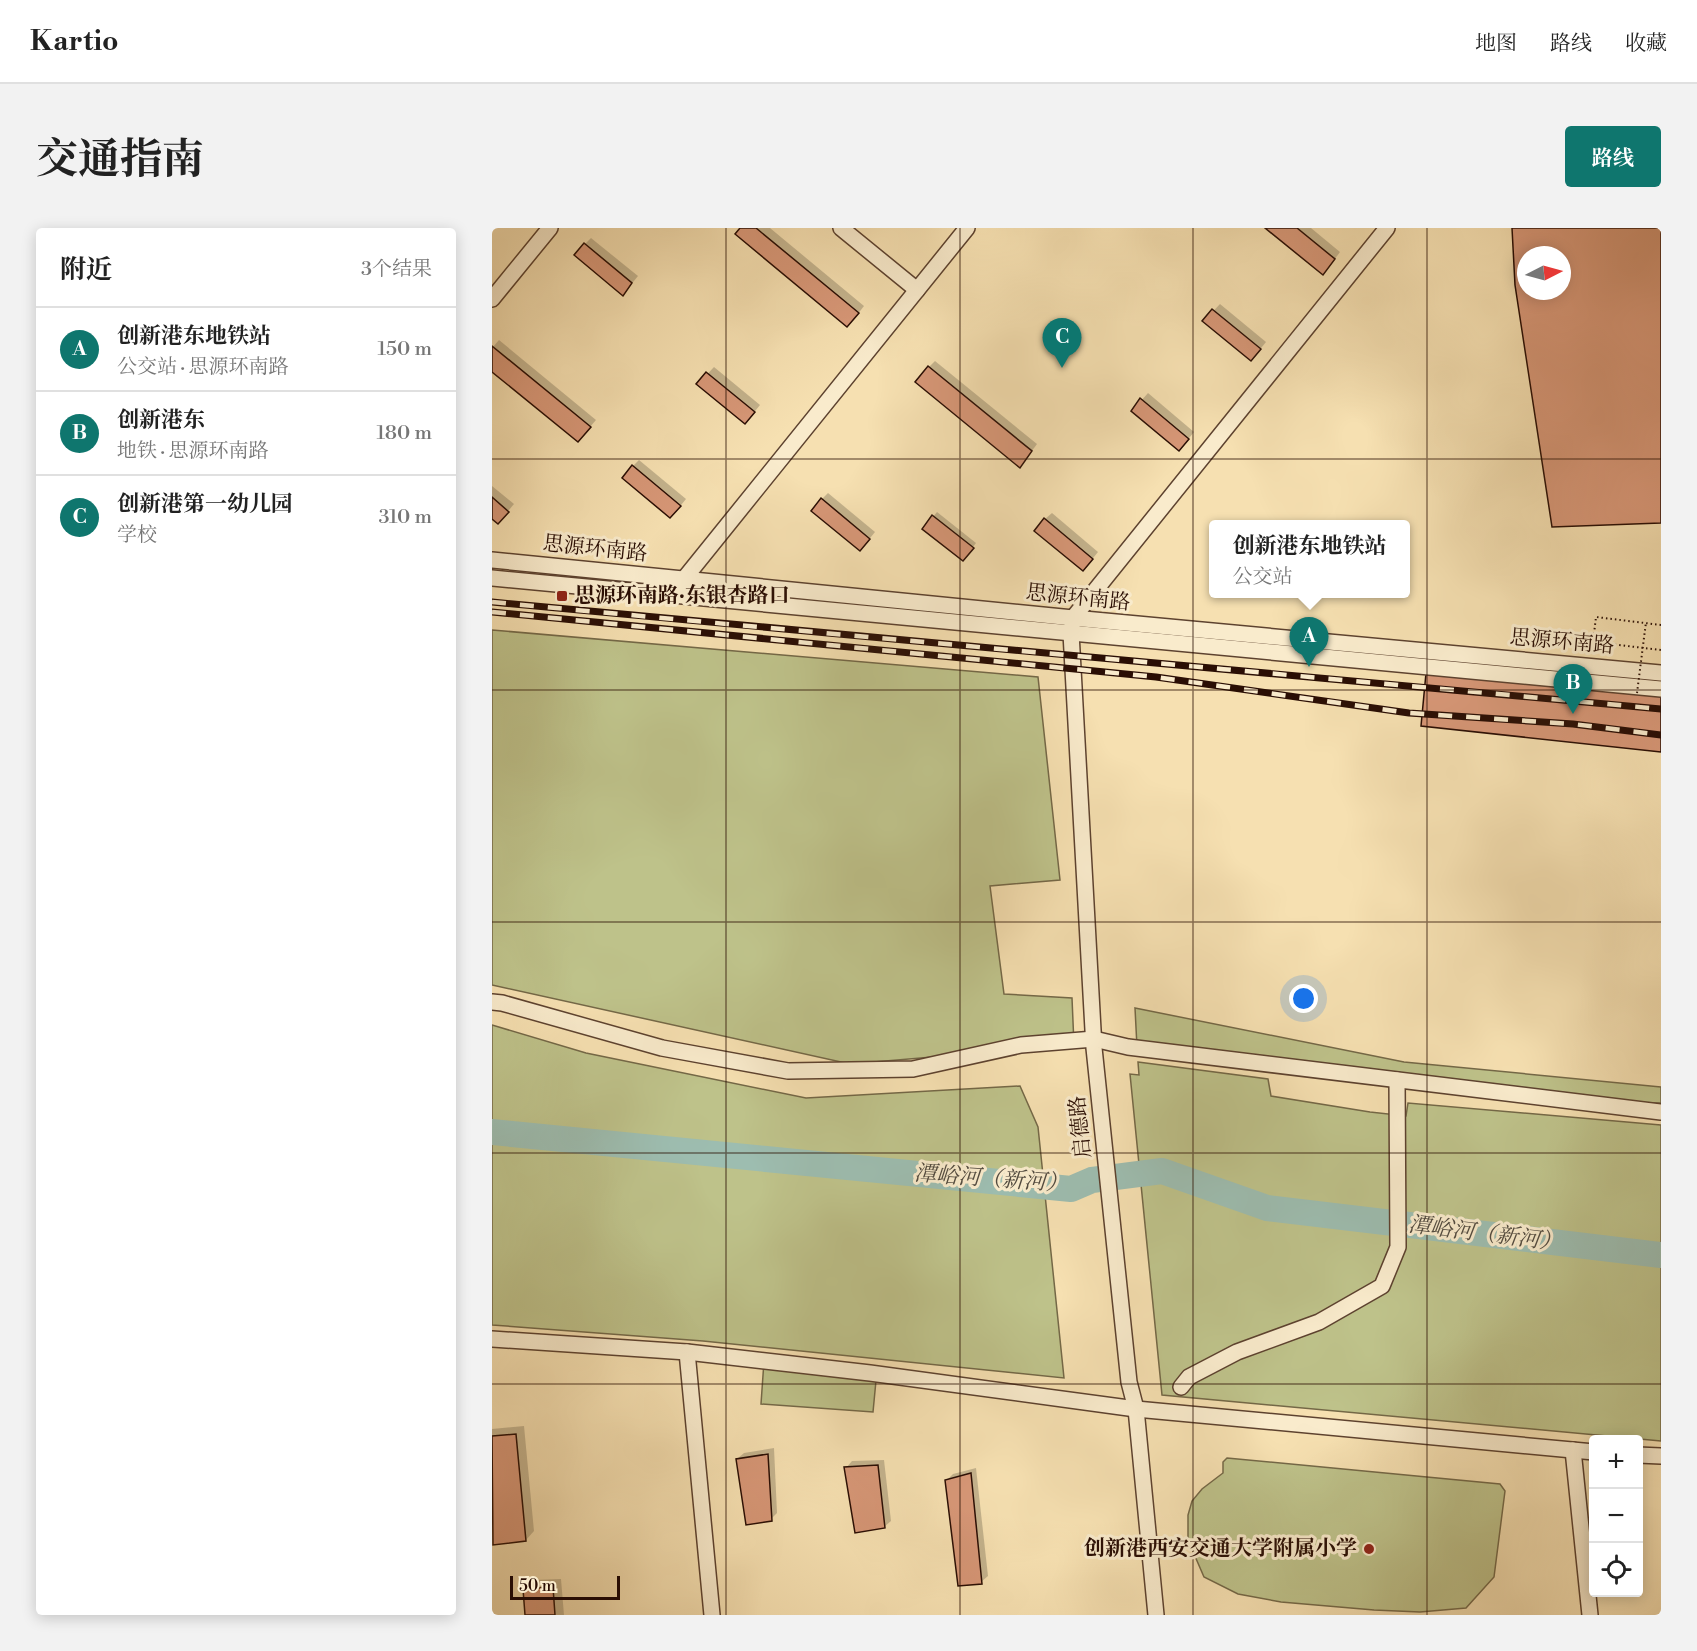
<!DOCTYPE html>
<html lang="zh">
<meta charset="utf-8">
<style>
:root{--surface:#fff;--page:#f2f2f2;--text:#222;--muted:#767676;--line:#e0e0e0;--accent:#0f766e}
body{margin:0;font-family:"Libre Bodoni","Noto Serif SC",serif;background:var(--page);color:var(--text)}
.controls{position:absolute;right:18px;bottom:18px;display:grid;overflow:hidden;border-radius:6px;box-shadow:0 3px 15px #0003}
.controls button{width:54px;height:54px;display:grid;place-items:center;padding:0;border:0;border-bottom:2px solid var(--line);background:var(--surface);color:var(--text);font:30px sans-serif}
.compass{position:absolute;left:1025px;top:18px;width:54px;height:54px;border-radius:50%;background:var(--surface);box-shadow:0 3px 15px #0003;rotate:84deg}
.scale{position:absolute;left:18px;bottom:15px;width:110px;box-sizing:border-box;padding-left:6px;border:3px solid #2a0e04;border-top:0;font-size:16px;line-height:21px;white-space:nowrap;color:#2a0e04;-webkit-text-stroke:4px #f9ebcc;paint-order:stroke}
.you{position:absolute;left:812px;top:771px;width:21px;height:21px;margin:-15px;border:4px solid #fff;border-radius:50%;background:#1a73e8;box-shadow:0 0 0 9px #1a73e833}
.badge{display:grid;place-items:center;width:39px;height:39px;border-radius:50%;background:var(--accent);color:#fff;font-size:20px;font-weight:700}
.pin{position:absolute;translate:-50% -50px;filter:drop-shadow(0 2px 3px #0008)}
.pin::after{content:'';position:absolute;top:32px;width:21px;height:18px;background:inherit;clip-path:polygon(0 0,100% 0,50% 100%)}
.popup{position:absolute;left:717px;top:292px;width:201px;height:78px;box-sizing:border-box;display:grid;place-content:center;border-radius:6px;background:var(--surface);filter:drop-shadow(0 2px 4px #0005);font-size:20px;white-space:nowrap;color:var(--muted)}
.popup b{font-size:22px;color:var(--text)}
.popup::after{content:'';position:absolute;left:50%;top:100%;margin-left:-12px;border:12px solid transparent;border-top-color:var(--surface)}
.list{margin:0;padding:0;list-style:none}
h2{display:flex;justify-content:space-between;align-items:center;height:78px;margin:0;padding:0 24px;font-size:26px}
h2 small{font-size:20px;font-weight:400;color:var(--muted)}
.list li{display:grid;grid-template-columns:39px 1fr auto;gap:18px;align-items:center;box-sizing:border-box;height:84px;padding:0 24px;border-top:2px solid var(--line)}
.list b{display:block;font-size:22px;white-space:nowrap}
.list p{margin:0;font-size:20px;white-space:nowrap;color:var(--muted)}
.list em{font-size:20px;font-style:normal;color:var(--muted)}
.icon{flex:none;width:33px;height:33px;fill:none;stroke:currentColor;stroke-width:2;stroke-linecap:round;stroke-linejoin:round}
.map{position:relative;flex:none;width:1169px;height:1387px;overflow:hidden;border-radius:6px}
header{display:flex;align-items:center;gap:36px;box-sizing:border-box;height:84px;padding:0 30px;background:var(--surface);border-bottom:2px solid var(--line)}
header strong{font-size:28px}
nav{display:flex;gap:33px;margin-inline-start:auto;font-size:21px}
.intro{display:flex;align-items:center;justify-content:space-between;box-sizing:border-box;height:144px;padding:0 36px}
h1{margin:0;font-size:42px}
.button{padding:15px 27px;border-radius:6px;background:var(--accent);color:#fff;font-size:21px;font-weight:700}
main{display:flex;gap:36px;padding:0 36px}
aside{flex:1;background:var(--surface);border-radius:6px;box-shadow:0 3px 15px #0003}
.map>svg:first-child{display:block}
.green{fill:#bec28a;stroke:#746847;stroke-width:1.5}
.shadow{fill:#0003}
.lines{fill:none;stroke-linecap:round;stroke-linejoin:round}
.river{stroke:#9dbdb0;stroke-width:26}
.building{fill:#d79777;stroke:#2a0e04;stroke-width:1.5;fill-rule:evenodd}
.minor-casing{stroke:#5d422f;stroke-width:18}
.path{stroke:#2a0e04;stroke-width:2;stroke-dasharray:1.5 3;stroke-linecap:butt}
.minor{stroke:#f9ebcc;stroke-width:15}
.rail-casing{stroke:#2a0e04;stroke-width:7}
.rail{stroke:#f9ebcc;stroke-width:4.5;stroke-dasharray:14;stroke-linecap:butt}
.path-bridge{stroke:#2a0e04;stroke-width:2;stroke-dasharray:1.5 3;stroke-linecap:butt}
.grid{fill:none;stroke:#2a0e04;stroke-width:1.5;stroke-opacity:0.55}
.poi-dot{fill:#8f2418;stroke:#f9ebcc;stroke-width:2}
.labels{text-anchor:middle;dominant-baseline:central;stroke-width:6;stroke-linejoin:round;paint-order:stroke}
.street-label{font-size:21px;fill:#2a0e04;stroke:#f9ebcc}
.poi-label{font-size:21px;font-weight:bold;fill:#2a0e04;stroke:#f9ebcc;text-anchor:start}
.water-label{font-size:22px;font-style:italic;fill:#524b40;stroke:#f9ebcc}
</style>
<header>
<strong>Kartio</strong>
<nav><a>地图</a><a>路线</a><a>收藏</a></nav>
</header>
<div class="intro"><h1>交通指南</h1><a class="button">路线</a></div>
<main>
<aside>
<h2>附近<small>3个结果</small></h2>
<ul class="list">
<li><span class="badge">A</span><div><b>创新港东地铁站</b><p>公交站 · 思源环南路</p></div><em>150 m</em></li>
<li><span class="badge">B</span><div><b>创新港东</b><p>地铁 · 思源环南路</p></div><em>180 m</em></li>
<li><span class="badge">C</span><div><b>创新港第一幼儿园</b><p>学校</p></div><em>310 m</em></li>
</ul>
</aside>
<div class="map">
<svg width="1169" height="1387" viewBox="0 0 1169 1387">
<rect width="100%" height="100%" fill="#f6e0b1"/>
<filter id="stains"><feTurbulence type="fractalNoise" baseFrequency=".00333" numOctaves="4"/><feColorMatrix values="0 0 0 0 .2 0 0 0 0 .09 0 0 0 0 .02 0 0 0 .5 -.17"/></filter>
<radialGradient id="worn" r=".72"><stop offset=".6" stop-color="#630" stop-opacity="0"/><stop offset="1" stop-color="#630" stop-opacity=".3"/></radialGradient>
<g class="green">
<path d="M0 402 546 449 568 652 498 658 512 766 580 770 582 817 358 836 0 757Z"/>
<path d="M643 780 912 834 1169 859V875L1064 874 645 819Z"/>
<path d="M0 797 94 825 314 870 528 858 546 899 572 1150 211 1113 0 1097Z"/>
<path d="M646 834 776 851 779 868 878 884 914 888 916 875 1169 897V1213L670 1167 638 846 647 847Z"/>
<path d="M272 1133 385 1142 381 1184 269 1176Z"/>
<path d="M735 1230 1008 1256 1013 1263 1002 1349 974 1380 928 1384 882 1382 789 1374 746 1366 712 1349 696 1312V1287L700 1273 710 1261 731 1245V1234Z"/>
</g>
<g class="shadow">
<path d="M250 0H278L372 78 362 91Z"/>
<path d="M776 0H819L848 24 837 39Z"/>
<path d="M99 10 146 48 137 59 93 16Z"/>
<path d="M728 76 774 114 765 125 712 93Z"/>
<path d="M7 112 104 192 92 206 0 142V120Z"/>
<path d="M443 133 545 216 534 231 437 139Z"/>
<path d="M222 139 268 177 259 188 206 156Z"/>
<path d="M656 165 702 204 693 215 641 182Z"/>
<path d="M147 232 194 271 185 282 141 238Z"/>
<path d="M0 258 22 276 12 288 0 289Z"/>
<path d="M336 265 383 304 374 315 330 271Z"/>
<path d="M445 284 484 315 475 327 432 300Z"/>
<path d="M560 285 606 324 597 335 553 291Z"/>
<path d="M32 1198 42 1303 34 1312 2 1315 0 1294V1201Z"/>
<path d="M282 1220 285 1285 279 1291 245 1231 252 1225Z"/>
<path d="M392 1232 399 1293 392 1299 354 1240 360 1233Z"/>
<path d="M484 1240 496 1348 489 1354 455 1252 461 1246Z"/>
<path d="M69 1351 72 1387H35L32 1361 41 1352Z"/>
</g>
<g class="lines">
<path class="river" d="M0 904 579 961 600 952 670 943 775 980 1169 1027"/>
</g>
<g class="building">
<path d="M248 0H264L367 85 355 99 243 6Z"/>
<path d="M773 0H805L843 31 831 47Z"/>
<path d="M1020 0H1169V295L1060 299 1023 57ZM1034 27H1070V63H1034Z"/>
<path d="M92 15 140 55 131 68 82 27Z"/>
<path d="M720 81 769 121 759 133 710 93Z"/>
<path d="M0 118 99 199 86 214 0 144Z"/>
<path d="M436 138 540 223 528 240 423 154Z"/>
<path d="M214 144 263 184 253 196 204 156Z"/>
<path d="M648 170 697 211 687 223 639 183Z"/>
<path d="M140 237 189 278 178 290 130 250Z"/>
<path d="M0 269 17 284 6 296 0 291Z"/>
<path d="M329 270 378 311 368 323 319 283Z"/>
<path d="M440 287 482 320 471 333 430 301Z"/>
<path d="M552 290 601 331 591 343 542 303Z"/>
<path d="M934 445 1169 468V524L929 498Z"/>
<path d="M24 1206 34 1313 1 1317 0 1208Z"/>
<path d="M276 1226 280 1293 254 1297 244 1231Z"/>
<path d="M386 1237 393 1300 363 1305 352 1239Z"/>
<path d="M479 1245 490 1356 466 1358 453 1252Z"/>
<path d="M61 1359 63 1387H33L31 1361Z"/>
</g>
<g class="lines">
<defs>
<g id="minor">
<path d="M349 0 425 62"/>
<path d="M0 71 58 0"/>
<path d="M0 332 581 390 1169 445"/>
<path d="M0 350 1169 461"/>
<path d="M191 359 192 351 475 0"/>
<path d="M0 774 10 775 170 820 296 843 421 841 529 817 602 811 636 819 1169 884"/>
<path d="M0 1111 195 1124 378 1145 644 1181 1102 1224"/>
<path d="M195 1124 220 1387"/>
<path d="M689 1159 697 1149 745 1124 827 1094 890 1058 906 1019 905 852"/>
<path d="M1081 1222 1098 1387"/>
<path d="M1146 1227 1169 1228"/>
<path d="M664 1387 644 1181 637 1154 602 820 579 405 581 390 895 0"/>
</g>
</defs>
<use href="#minor" class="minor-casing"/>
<path class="path" d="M1169 397 1104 389 1101 414 1169 422"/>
<use href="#minor" class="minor"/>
<defs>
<g id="rail">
<path d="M0 374C390 411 779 445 1169 481"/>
<path d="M0 384 664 449 917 485 1081 496 1169 507"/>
</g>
</defs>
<use href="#rail" class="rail-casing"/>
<use href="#rail" class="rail"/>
<path class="path-bridge" d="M1145 465 1154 394"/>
</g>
<path class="grid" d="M234 0V1387M468 0V1387M701 0V1387M935 0V1387M0 231H1169M0 462H1169M0 694H1169M0 925H1169M0 1156H1169"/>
<g class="poi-dot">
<rect x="64" y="362" width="12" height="12" rx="3"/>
<circle cx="877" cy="1321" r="6"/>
</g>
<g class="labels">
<g class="street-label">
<text transform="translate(103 321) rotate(6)">思源环南路</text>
<text transform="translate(586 370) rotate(6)">思源环南路</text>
<text transform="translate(1070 414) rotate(5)">思源环南路</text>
<text transform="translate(589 899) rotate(-96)">启德路</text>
</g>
<g class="poi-label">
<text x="82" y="368">思源环南路·东银杏路口</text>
<text x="865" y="1321" text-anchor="end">创新港西安交通大学附属小学</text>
</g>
<g class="water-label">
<text transform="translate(499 951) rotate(4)">潭峪河（新河）</text>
<text transform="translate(993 1006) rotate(7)">潭峪河（新河）</text>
</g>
</g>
<rect width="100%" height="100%" filter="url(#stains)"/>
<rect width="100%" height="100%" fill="url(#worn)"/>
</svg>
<div class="controls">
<button>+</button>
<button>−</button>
<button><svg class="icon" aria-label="locate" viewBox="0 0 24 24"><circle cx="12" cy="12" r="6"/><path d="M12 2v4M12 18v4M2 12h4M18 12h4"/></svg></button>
</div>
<svg class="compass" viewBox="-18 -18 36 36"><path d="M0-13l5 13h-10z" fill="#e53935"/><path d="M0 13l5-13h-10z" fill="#767676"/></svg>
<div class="scale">50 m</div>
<div class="you"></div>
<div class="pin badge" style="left:817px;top:439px">A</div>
<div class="popup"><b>创新港东地铁站</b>公交站</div>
<div class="pin badge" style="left:1081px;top:486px">B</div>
<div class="pin badge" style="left:570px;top:140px">C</div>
</div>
</main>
